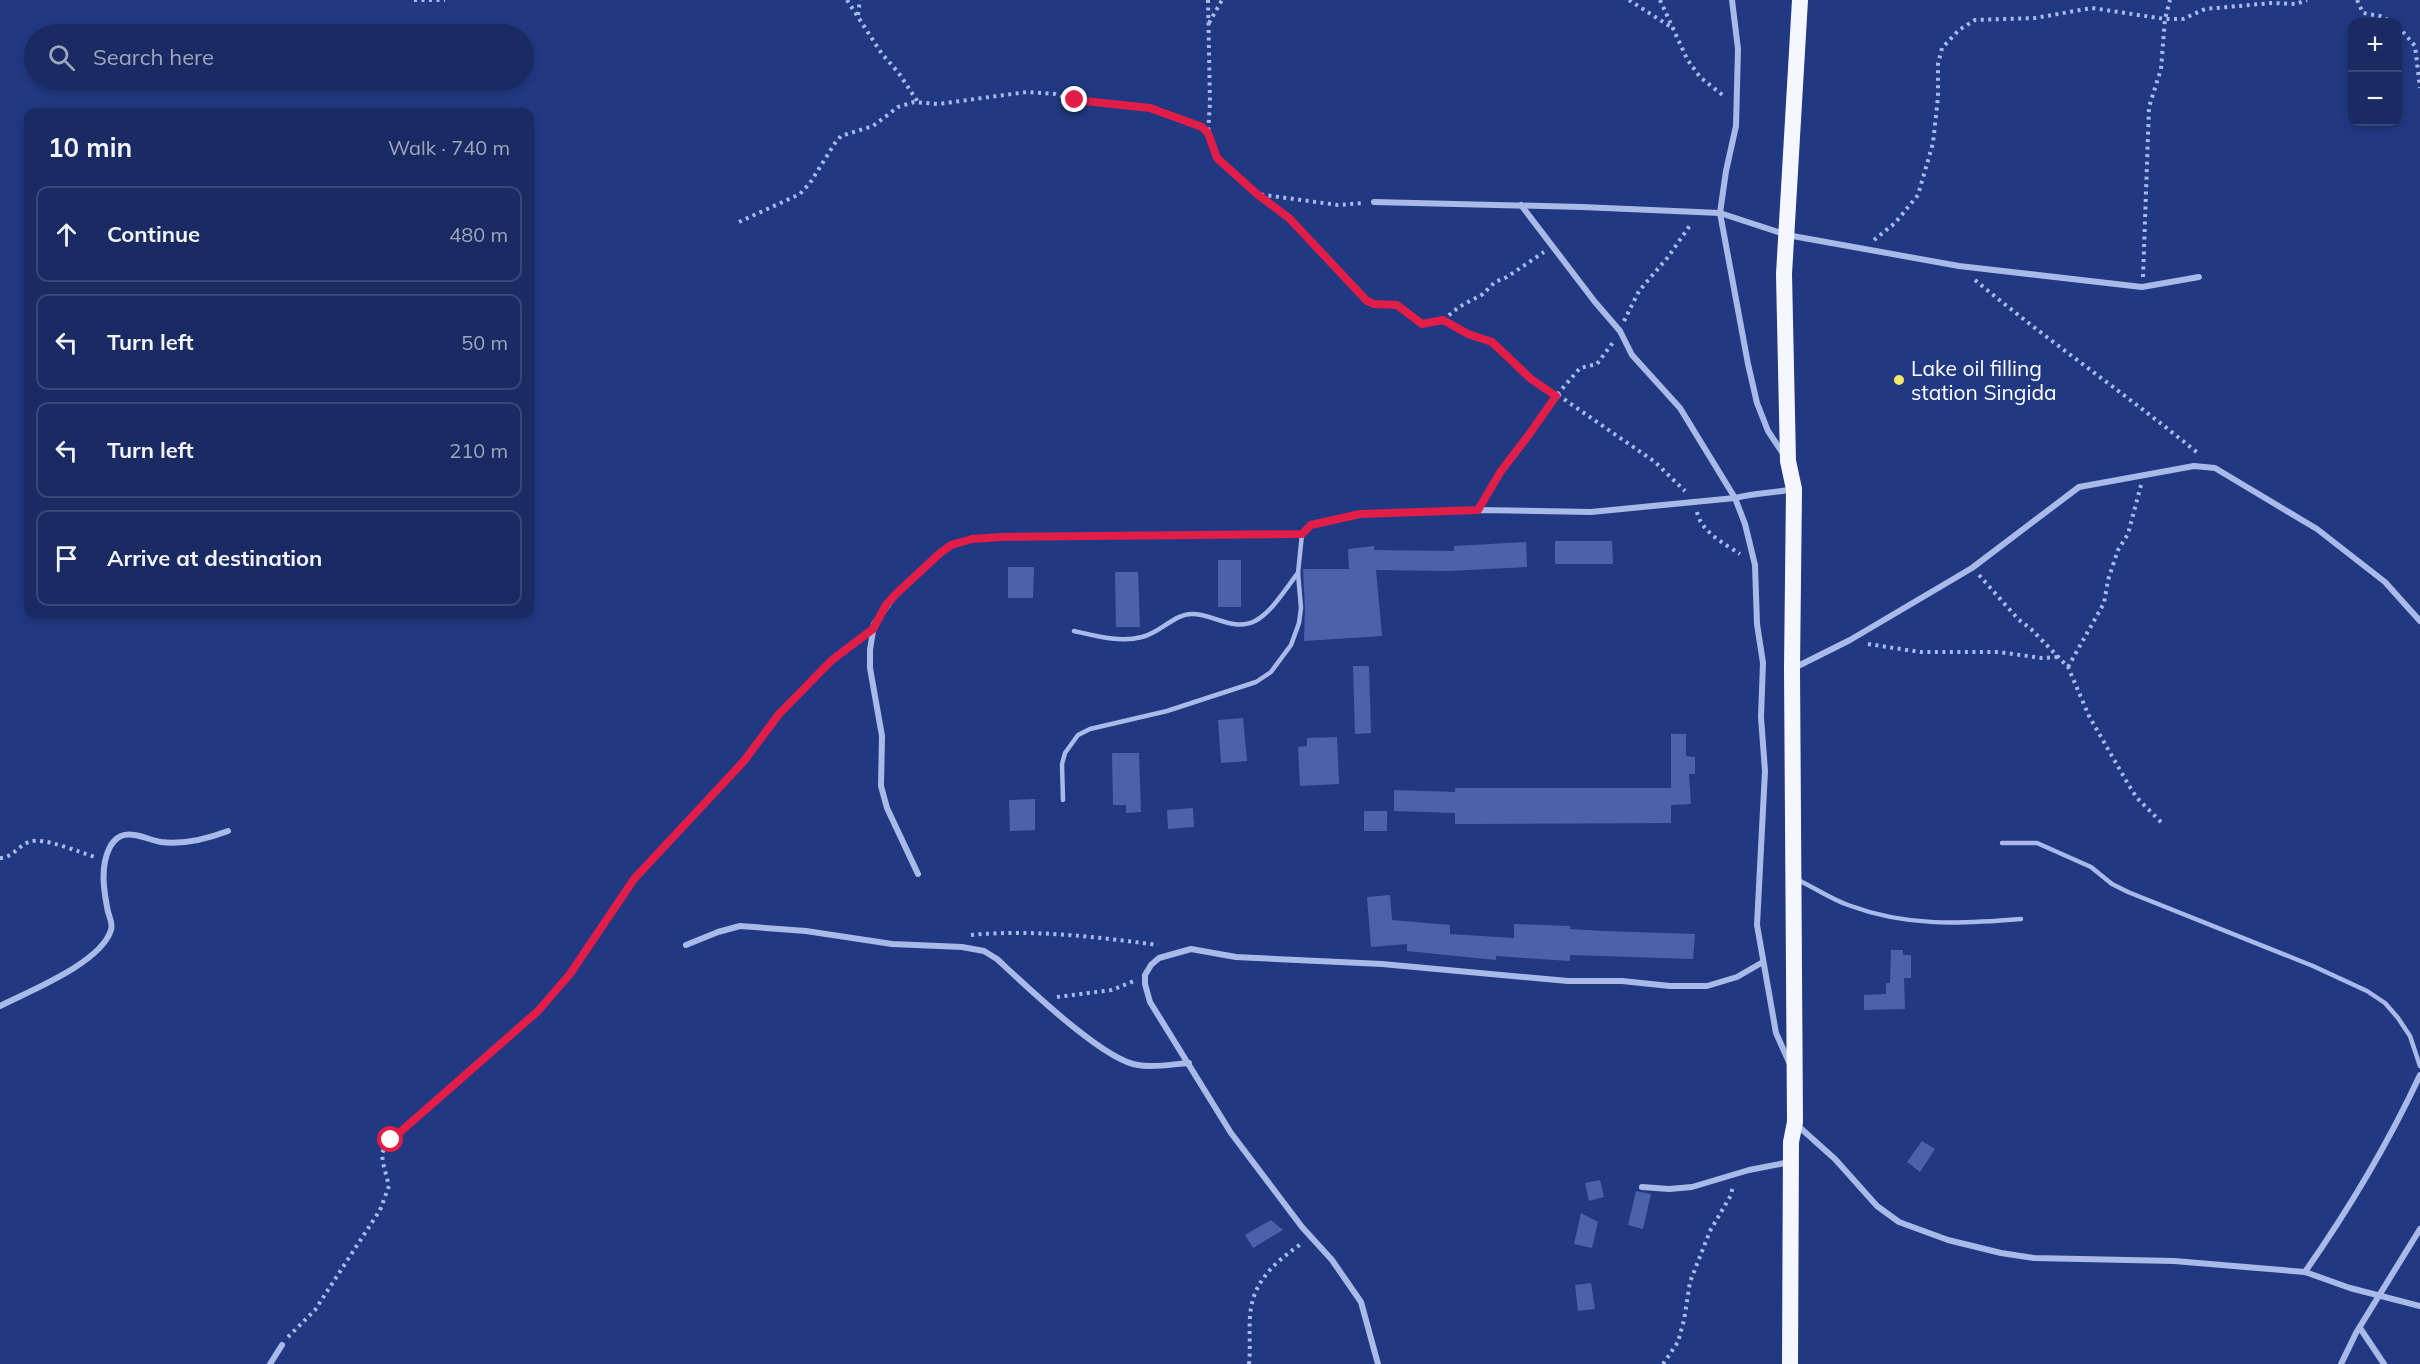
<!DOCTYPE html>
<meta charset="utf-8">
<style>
:root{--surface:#192b62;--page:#223368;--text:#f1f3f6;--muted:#9fa7be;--line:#374777}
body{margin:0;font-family:Mulish,sans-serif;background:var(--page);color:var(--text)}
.controls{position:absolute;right:18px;top:18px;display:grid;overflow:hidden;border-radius:12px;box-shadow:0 3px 9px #0003}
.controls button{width:54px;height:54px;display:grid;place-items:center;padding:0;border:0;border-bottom:2px solid var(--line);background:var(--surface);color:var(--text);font:30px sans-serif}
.stop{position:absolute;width:18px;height:18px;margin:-14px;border:4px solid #e11d48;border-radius:50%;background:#fff}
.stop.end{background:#e11d48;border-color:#fff;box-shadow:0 2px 6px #0008}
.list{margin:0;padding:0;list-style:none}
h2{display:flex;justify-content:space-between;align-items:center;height:78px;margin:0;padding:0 24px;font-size:26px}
h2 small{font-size:20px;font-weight:400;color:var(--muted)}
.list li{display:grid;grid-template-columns:39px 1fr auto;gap:18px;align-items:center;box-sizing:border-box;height:96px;margin:0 12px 12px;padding:0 12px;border:2px solid var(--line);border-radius:12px}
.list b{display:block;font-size:22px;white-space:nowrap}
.list em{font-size:20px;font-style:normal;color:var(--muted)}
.icon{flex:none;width:33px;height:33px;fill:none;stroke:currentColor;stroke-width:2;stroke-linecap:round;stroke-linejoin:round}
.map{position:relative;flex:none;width:2420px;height:1364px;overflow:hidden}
.search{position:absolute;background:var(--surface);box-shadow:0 3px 9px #0003;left:24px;top:24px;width:510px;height:66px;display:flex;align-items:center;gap:15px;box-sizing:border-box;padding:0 21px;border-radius:33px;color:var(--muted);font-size:22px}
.panel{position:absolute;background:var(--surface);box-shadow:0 3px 9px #0003;left:24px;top:108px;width:510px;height:510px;border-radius:12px}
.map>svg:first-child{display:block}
.building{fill:#4a62ac}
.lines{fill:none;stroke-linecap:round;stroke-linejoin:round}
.path{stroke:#a9b9e8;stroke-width:4;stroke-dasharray:3 4.5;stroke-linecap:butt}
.service{stroke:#a9b9e8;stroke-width:4.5}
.minor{stroke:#a9b9e8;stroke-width:6}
.trunk{stroke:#f6f7fe;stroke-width:16}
.route{stroke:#e11d48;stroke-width:8}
.poi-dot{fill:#f5e86b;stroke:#213983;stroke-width:2}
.labels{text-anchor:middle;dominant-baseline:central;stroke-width:6;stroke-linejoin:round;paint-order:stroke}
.poi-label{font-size:21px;fill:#fff;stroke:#213983;text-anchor:start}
</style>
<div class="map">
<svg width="2420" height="1364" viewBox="0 0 2420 1364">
<rect width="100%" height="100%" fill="#213983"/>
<g class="building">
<path d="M1555 541H1612L1613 564H1555Z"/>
<path d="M1526 542 1527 567 1449 571 1376 570 1382 636 1304 641 1305 608 1303 569H1349L1348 549 1374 546V550L1454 551V546Z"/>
<rect x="1218" y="560" width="23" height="47"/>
<path d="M1008 567H1034L1033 598H1008Z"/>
<path d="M1115 572H1138L1140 627H1116Z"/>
<path d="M1353 666H1369L1371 733 1355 734Z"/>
<path d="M1243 718 1247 761 1221 763 1218 720Z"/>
<path d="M1671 734H1686V756L1695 757V774H1689L1691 804 1671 805V823L1455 824V813L1394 811V790L1455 792V788H1671Z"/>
<path d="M1337 737 1339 784 1300 786 1298 747 1307 746V738Z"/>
<path d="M1112 753H1139L1141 812 1126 813V805H1113Z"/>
<path d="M1035 799V830L1010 831 1009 800Z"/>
<path d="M1193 808 1194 827 1168 829 1167 810Z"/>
<rect x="1364" y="811" width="23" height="20"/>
<path d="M1390 895 1392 920 1450 925V934L1514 938V924L1570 926V929L1603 931 1695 934 1693 959 1570 955V961L1496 956V960L1407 951V944L1371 947 1367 897Z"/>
<path d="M1891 950H1903V955H1911V978H1904L1905 1009 1864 1010V995L1886 994V983H1890Z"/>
<path d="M1922 1141 1935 1149 1920 1172 1907 1162Z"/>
<path d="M1600 1180 1604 1197 1589 1201 1585 1183Z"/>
<path d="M1636 1191 1651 1194 1643 1229 1628 1225Z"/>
<path d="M1581 1213 1598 1222 1592 1248 1574 1244Z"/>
<path d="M1271 1220 1283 1230 1253 1248 1245 1235Z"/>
<path d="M1591 1283 1595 1309 1578 1311 1575 1285Z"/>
</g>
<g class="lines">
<g class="path">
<path d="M414 0H445"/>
<path d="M847 0 882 54 898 72 918 102"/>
<path d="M1208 0 1210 103 1208 133 1217 158 1257 194 1338 205 1364 203"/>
<path d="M1629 0 1674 29"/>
<path d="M1660 0 1687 59 1700 77 1725 97"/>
<path d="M2357 0 2363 13 2380 16 2392 22"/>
<path d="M858 15 860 0"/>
<path d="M1209 23 1222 0"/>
<path d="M2398 26 2415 46 2420 88"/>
<path d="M1257 194 1289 218 1367 301 1374 304 1397 305 1422 324 1443 320 1459 330 1492 342 1531 379 1556 396"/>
<path d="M739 222 800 194 810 183 835 143 841 136 873 126 898 107 914 102 938 104 1027 92 1055 94 1075 101 1150 108 1192 122 1202 127 1208 133"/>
<path d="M1874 240 1895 223 1918 195 1933 143 1938 97V64L1942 48 1959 30 1975 20 2035 18 2092 8 2165 19H2183L2205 9 2272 3 2296 4 2307 0"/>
<path d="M2143 277 2149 107 2161 69 2165 19 2170 0"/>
<path d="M1975 280C2048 341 2126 394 2199 454"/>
<path d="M1443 320 1459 307 1483 294 1495 282 1507 277 1544 252"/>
<path d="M1624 321 1639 291 1668 257 1691 224"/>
<path d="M1558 395 1655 462 1685 491"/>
<path d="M1485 499 1501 471 1528 436 1556 396 1580 368 1597 364 1614 341"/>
<path d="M1697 512C1701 532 1725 544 1740 554"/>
<path d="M1979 575 2018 619 2031 629 2068 667 2089 716 2128 784 2137 798 2164 825"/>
<path d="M1868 644 1920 652H1998L2042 658 2059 657"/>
<path d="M2068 667 2104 603 2108 580 2118 550 2128 534 2141 485"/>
<path d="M0 858C12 858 18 846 29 842 42 836 81 853 95 857"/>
<path d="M971 935C1034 929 1096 937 1158 945"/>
<path d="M1057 997 1112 990 1134 981"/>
<path d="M288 1337 315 1310 380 1210 389 1186 383 1163 382 1154 385 1146 420 1113 538 1011 569 974 634 879 744 761 779 714 832 660 859 639"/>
<path d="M1249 1364C1251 1346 1248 1326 1251 1308 1256 1278 1278 1260 1301 1244"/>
<path d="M1663 1364 1678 1342 1684 1320 1690 1282 1710 1231 1731 1195 1733 1185"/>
</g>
<g class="service">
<path d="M1074 631C1096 636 1120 643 1142 637 1160 633 1174 614 1192 614 1214 614 1233 632 1255 621 1272 612 1286 588 1298 573"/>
<path d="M1063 800 1062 764 1065 753 1078 735 1090 729 1167 711 1256 682 1271 672 1291 645 1299 623 1301 608 1298 573 1302 534"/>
<path d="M2002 843H2037L2091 867 2112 884 2128 892 2313 966 2367 991 2385 1003 2398 1018 2410 1036 2420 1066"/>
<path d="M1798 880C1815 888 1831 899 1848 905 1907 927 1960 924 2021 919"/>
</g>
<g class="minor">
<path d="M1732 0 1738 49 1736 126 1726 171 1720 213 1748 364 1757 403 1768 431 1784 455"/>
<path d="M1374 202 1582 207 1720 213 1787 235 1959 266 2142 287 2199 277"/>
<path d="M1521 205 1595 302 1620 331 1632 355 1680 408 1735 498 1745 524 1755 565 1757 624 1763 663 1761 717 1765 771 1757 925 1776 1033 1789 1062"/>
<path d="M1794 668 1850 640 1972 568 2079 487 2194 466 2215 468 2317 529 2385 582 2420 621"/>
<path d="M918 874 887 808 881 786 882 736 870 668V650L874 624 896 594 939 554 951 545 972 539 1000 537 1302 534 1311 525 1360 514 1478 510 1591 512 1735 498C1755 493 1774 493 1793 489"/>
<path d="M686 945 718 932 740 926 806 931 892 944 962 947 984 951 997 959C1025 985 1104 1061 1138 1065 1154 1068 1173 1064 1189 1063"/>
<path d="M0 1006C29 991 101 963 111 930 113 924 110 918 108 912 104 892 100 868 109 849 111 844 116 838 121 836 133 831 149 840 161 842 185 845 207 839 228 831"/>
<path d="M1797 1125 1835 1159 1877 1206 1899 1222 1948 1240 2001 1253 2034 1258 2174 1261 2305 1272 2350 1288 2420 1306"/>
<path d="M1642 1187 1669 1189 1692 1187 1749 1170 1790 1162"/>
<path d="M2305 1272C2349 1209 2388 1144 2420 1075"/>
<path d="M2360 1328 2384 1364"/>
<path d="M270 1364 282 1345"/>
<path d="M1378 1364 1361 1302 1332 1260 1302 1227 1231 1133 1150 1002 1145 984V975L1151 965 1159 958 1191 949 1236 957 1382 964 1568 981H1622L1670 986H1707L1737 977 1763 962"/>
<path d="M2341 1364 2356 1333 2420 1229"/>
</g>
<path class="trunk" d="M1790 1364 1791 1142 1795 1122 1792 669 1794 489 1788 461 1784 274 1800 0"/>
</g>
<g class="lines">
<path class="route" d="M391 1140 538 1011 570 974 634 879 744 761 779 714 832 660 873 629 886 605 896 594 939 554 951 545 972 539 1000 537 1302 534 1311 525 1360 514 1478 510 1501 471 1528 436 1556 396 1531 379 1492 342 1468 334 1443 320 1422 324 1397 305 1374 304 1367 301 1289 218 1257 194 1217 158 1208 133 1202 127 1150 108 1075 100"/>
</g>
<circle class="poi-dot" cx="1899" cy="380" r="6"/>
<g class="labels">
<g class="poi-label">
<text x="1911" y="368">Lake oil filling<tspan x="1911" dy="24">station Singida</tspan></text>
</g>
</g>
</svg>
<div class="controls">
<button>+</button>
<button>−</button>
</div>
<div class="stop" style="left:391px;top:1140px"></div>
<div class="stop end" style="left:1075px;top:100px"></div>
<div class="search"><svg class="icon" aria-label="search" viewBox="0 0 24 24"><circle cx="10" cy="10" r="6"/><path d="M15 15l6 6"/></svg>Search here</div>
<section class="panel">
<h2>10 min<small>Walk · 740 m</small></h2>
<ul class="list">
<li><svg class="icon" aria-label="ahead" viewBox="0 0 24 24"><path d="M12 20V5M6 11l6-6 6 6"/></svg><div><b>Continue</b></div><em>480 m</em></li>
<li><svg class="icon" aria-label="left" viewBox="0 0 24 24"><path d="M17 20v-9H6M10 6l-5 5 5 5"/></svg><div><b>Turn left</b></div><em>50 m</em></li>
<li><svg class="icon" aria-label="left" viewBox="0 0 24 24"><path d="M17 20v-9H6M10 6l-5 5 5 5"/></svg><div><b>Turn left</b></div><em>210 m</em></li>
<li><svg class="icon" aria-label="arrive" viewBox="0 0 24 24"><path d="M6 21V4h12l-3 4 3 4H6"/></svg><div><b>Arrive at destination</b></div></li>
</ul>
</section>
</div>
